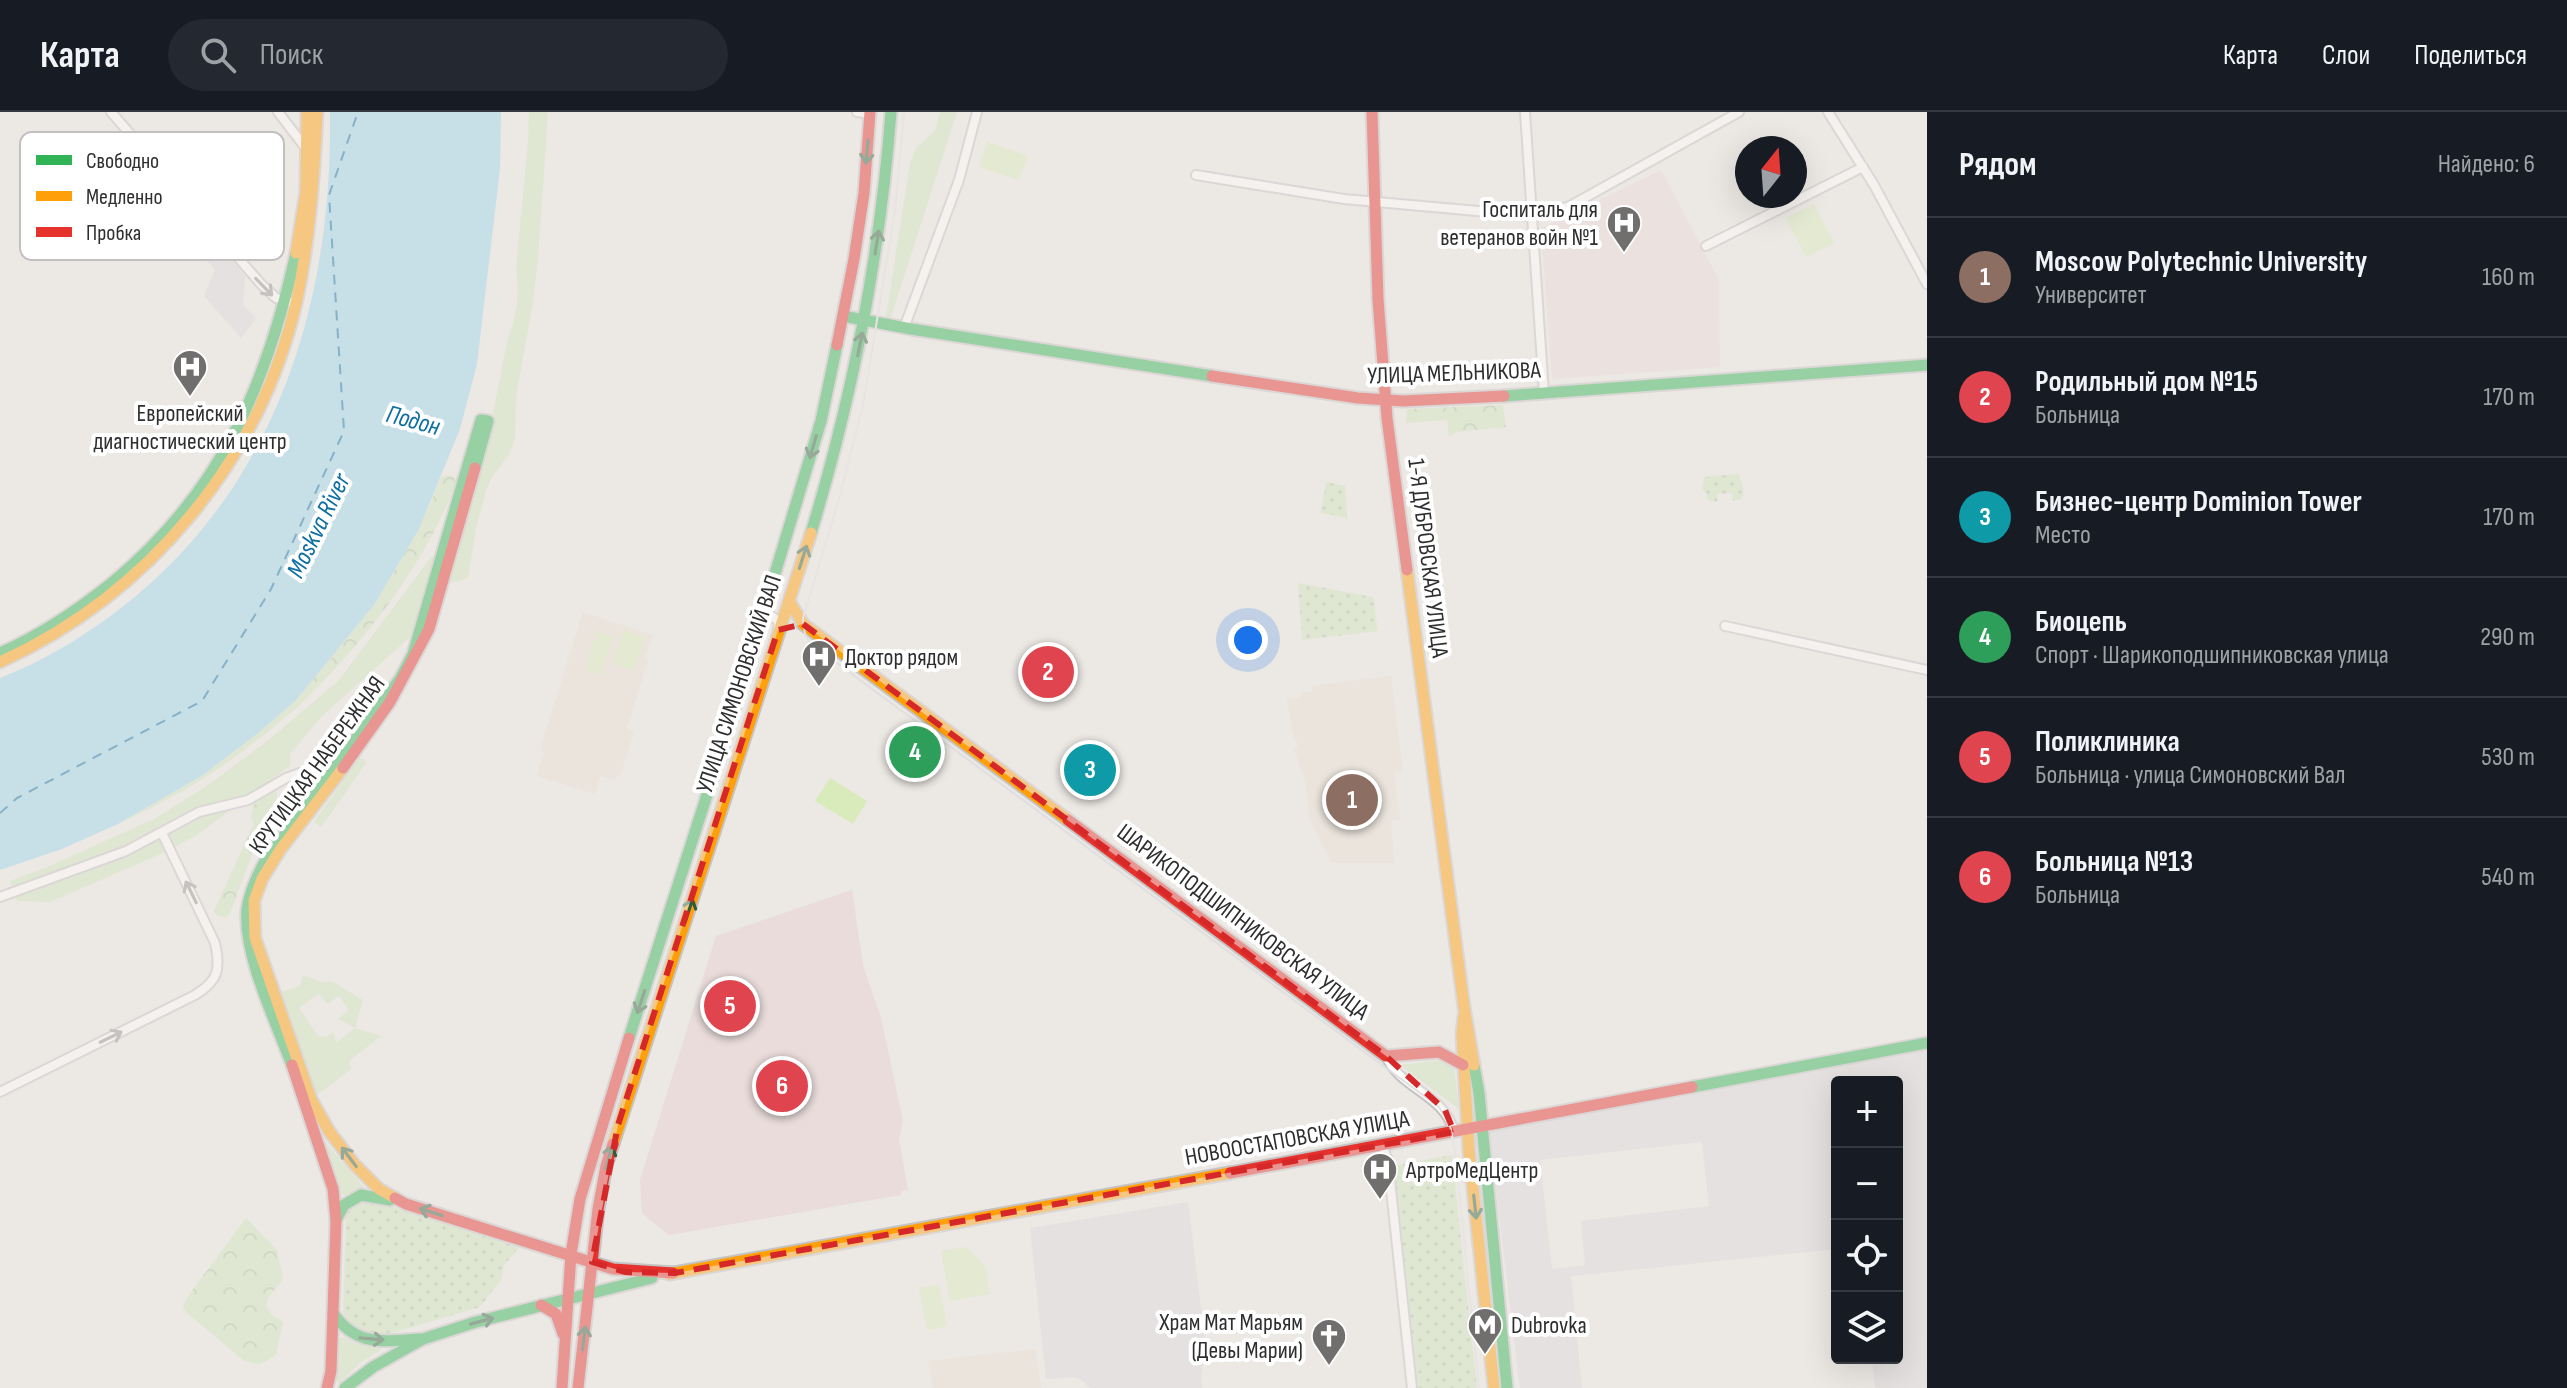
<!DOCTYPE html>
<html lang="ru">
<meta charset="utf-8">
<style>
:root{--surface:#171b24;--page:#242831;--text:#f1f3f6;--muted:#9ea1a6;--line:#363941;--accent:#7c3aed}
body{margin:0;font-family:"Sofia Sans Condensed",sans-serif;background:var(--page);color:var(--text)}
.controls{position:absolute;right:24px;bottom:24px;display:grid;overflow:hidden;border-radius:8px;box-shadow:0 8px 32px #0002}
.controls button{width:72px;height:72px;display:grid;place-items:center;padding:0;border:0;border-bottom:2px solid var(--line);background:var(--surface);color:var(--text);font:40px sans-serif}
.compass{position:absolute;left:1735px;top:24px;width:72px;height:72px;border-radius:50%;background:var(--surface);box-shadow:0 8px 32px #0002;rotate:17deg}
.you{position:absolute;left:1248px;top:528px;width:28px;height:28px;margin:-20px;border:6px solid #fff;border-radius:50%;background:#1a73e8;box-shadow:0 0 0 12px #1a73e833}
.badge{display:grid;place-items:center;width:52px;height:52px;border-radius:50%;background:var(--accent);color:#fff;font-size:26px;font-weight:700}
.pin{position:absolute;translate:-50% -50%;border:4px solid #fff;box-shadow:0 2px 8px #0006}
.list{margin:0;padding:0;list-style:none}
h2{display:flex;justify-content:space-between;align-items:center;height:104px;margin:0;padding:0 32px;font-size:34px}
h2 small{font-size:26px;font-weight:400;color:var(--muted)}
.list li{display:grid;grid-template-columns:52px 1fr auto;gap:24px;align-items:center;box-sizing:border-box;height:120px;padding:0 32px;border-top:2px solid var(--line)}
.list b{display:block;font-size:30px;white-space:nowrap}
.list p{margin:0;font-size:26px;white-space:nowrap;color:var(--muted)}
.list em{font-size:26px;font-style:normal;color:var(--muted)}
.icon{flex:none;width:44px;height:44px;fill:none;stroke:currentColor;stroke-width:2;stroke-linecap:round;stroke-linejoin:round}
.map{position:relative;flex:none;width:1927px;height:1276px;overflow:hidden}
header{display:flex;align-items:center;gap:48px;box-sizing:border-box;height:112px;padding:0 40px;background:var(--surface);border-bottom:2px solid var(--line)}
header strong{font-size:38px}
nav{display:flex;gap:44px;margin-inline-start:auto;font-size:28px}
.search{width:560px;height:72px;background:var(--page);display:flex;align-items:center;gap:20px;box-sizing:border-box;padding:0 28px;border-radius:44px;color:var(--muted);font-size:30px}
main{display:flex}
aside{flex:1;background:var(--surface)}
.map>svg:first-child{display:block}
.industrial{fill:#dcd9db;fill-rule:evenodd}
.education{fill:#e6e0d3}
.medical{fill:#e9dcdb}
.grass{fill:#cee6be;fill-rule:evenodd}
.forest{fill:url(#forest-crowns)}
.park{fill:url(#park-dots)}
.pitch{fill:#d9eabb}
.water{fill:#99d6ec}
.lines{fill:none;stroke-linecap:round;stroke-linejoin:round}
.ferry{stroke:#0d6fa3;stroke-width:2;stroke-dasharray:10 8;stroke-linecap:butt}
.street-casing{stroke:#c5c4c5;stroke-width:12}
.fast-casing{stroke:#c5c4c5;stroke-width:15}
.slow-casing{stroke:#c5c4c5;stroke-width:15}
.jam-casing{stroke:#c5c4c5;stroke-width:15}
.street{stroke:#fcfcfb;stroke-width:8}
.fast{stroke:#30b455;stroke-width:11}
.slow{stroke:#ff9f0a;stroke-width:11}
.jam{stroke:#e5322d;stroke-width:11}
.tram{stroke:#dfdfe1;stroke-width:2}
.oneway{stroke:#2f5d3c}
.oneway2{stroke:#959594}
.marked{fill:none;stroke:#d62828;stroke-width:6;stroke-dasharray:16 10;stroke-linejoin:round}
.labels{text-anchor:middle;dominant-baseline:central;stroke-width:8;stroke-linejoin:round;paint-order:stroke}
.poi-label{font-size:24px;fill:#2e2e2e;stroke:#fff;text-anchor:start}
.street-label{font-size:24px;fill:#2e2e2e;stroke:#fff}
.water-label{font-size:26px;font-style:italic;fill:#0d6fa3;stroke:#fff}
.key{fill:#fff;stroke:#c0c0c0;stroke-width:2}
.key-label{font-size:22px;fill:#2e2e2e}
</style>
<header>
<strong>Карта</strong>
<div class="search"><svg class="icon" aria-label="search" viewBox="0 0 24 24"><circle cx="10" cy="10" r="6"/><path d="M15 15l6 6"/></svg>Поиск</div>
<nav><a>Карта</a><a>Слои</a><a>Поделиться</a></nav>
</header>
<main>
<div class="map">
<svg width="1927" height="1276" viewBox="0 0 1927 1276">
<defs>
<pattern id="forest-crowns" width="20" height="18" patternUnits="userSpaceOnUse" patternTransform="scale(2)"><rect width="20" height="18" fill="#cee6be"/><path d="M2 6a3 3 0 1 1 6 0M12 15a3 3 0 1 1 6 0" fill="none" stroke="#b1c6a4"/></pattern>
<pattern id="park-dots" width="8" height="8" patternUnits="userSpaceOnUse" patternTransform="scale(2)"><rect width="8" height="8" fill="#cee6be"/><path d="M2 2h.1M6 6h.1" fill="none" stroke="#b1c6a4" stroke-width="1.8" stroke-linecap="round"/></pattern>
</defs>
<rect width="100%" height="100%" fill="#ece8e4"/>
<g class="industrial">
<path d="M213 126 245 164 243 193 256 206 241 226 204 184 215 158 199 139Z"/>
<path d="M1927 939V1276H1875L1872 1246H1897V970H1837V1137L1571 1164 1582 1276H1520L1489 1020ZM1702 1030 1709 1094 1581 1109 1585 1153 1552 1157 1540 1048Z"/>
<path d="M1188 1090 1206 1236 1201 1262 1202 1276H1090L1083 1269 1074 1265 1046 1267 1030 1116Z"/>
</g>
<g class="education">
<path d="M583 500 653 523 645 547 648 548 627 616 634 620 620 665 616 664 615 668 600 664 595 682 537 664 544 640 540 637Z"/>
<path d="M1391 564 1403 659 1394 661 1400 707 1391 709 1394 751H1331L1310 708 1305 669 1294 637 1298 635 1292 618 1287 587 1301 585V581L1312 579V574Z"/>
<path d="M1036 1237 1041 1276H933L928 1249Z"/>
</g>
<g class="medical">
<path d="M1661 58 1719 168 1720 255 1552 267 1541 116Z"/>
<path d="M852 778 863 853 881 906 903 1009 899 1027 908 1078 901 1079V1083L669 1123 642 1101 640 1068 716 824Z"/>
</g>
<g class="grass">
<path d="M529 0H548L538 146 533 190 516 285 515 328 509 343 492 365 486 379 476 416 468 466 456 470 446 469 493 301 508 225C517 206 520 178 516 158L528 29Z"/>
<path d="M940 0H957L891 205H886L910 51 916 36 935 19Z"/>
<path d="M432 444 435 447 410 525 322 604 290 642V654L197 723 163 741 50 790 17 789 10 769 43 757 154 707 208 673 270 627 339 568Z"/>
<path d="M296 588 300 593C262 625 223 657 179 681 159 692 139 702 118 712L203 663 257 622Z"/>
<path d="M330 618 349 628 329 654 323 659 310 657 307 651 309 646Z"/>
<path d="M360 645 367 650 321 715 314 710Z"/>
<path d="M303 863 320 870H333L363 888 355 916 381 924 349 949 351 957 317 983 307 961 278 881 300 874ZM319 881 327 892 339 884 349 898 338 907 355 916 336 931 334 920 326 925 318 924 299 896Z"/>
<path d="M1443 948 1454 955 1459 997 1400 953Z"/>
<path d="M325 1030 364 1075 362 1078 357 1077 345 1083 337 1080 322 1031Z"/>
<path d="M344 1225 357 1232H380L381 1238 360 1251 339 1271 335 1268 337 1227Z"/>
</g>
<g class="forest">
<path d="M1503 293 1506 315 1456 320 1449 325 1447 308 1406 311 1407 297Z"/>
<path d="M449 363 454 365 456 371C424 455 364 530 300 593L296 588 374 493 419 417 441 365Z"/>
<path d="M276 676 277 689 274 699 253 740 230 801 226 806 218 804 214 799 254 711 251 706 253 693Z"/>
<path d="M246 1106 277 1138 283 1166C277 1178 269 1179 266 1194L272 1203 283 1210 276 1243 260 1252 244 1249 185 1199 183 1194 188 1184Z"/>
</g>
<g class="park">
<path d="M1738 362C1741 370 1747 378 1741 387L1733 389 1732 381 1717 382V390L1708 388 1706 381 1702 378 1704 365Z"/>
<path d="M1326 370 1345 374 1347 406 1321 401Z"/>
<path d="M1298 471 1373 485 1378 519 1302 528Z"/>
<path d="M1452 1043 1477 1276H1414L1393 1054Z"/>
<path d="M365 1086 519 1135 503 1155 502 1166 480 1195 392 1221 371 1224 353 1218 343 1200 346 1105 352 1092Z"/>
</g>
<g class="pitch">
<path d="M987 30 1028 44 1019 68 979 55Z"/>
<path d="M1814 92 1834 131 1806 145 1786 106Z"/>
<path d="M623 518 645 525 635 558 613 551Z"/>
<path d="M597 520 613 525 601 563 585 558Z"/>
<path d="M830 666 867 689 853 712 815 689Z"/>
<path d="M966 1135 985 1154 990 1182 950 1189 941 1139Z"/>
<path d="M939 1173 947 1214 927 1218 919 1176Z"/>
</g>
<path class="water" d="M330 0H501L500 57 477 252 460 317 419 417 374 493 296 588 257 622 203 663 118 712 62 737 0 758V566C44 549 83 525 121 496 276 376 333 191 330 0Z"/>
<g class="lines">
<path class="ferry" d="M0 701 17 686 202 589 271 477 344 319 329 83 358 0"/>
<defs>
<g id="street">
<path d="M111 0 261 172 276 186 290 190"/>
<path d="M278 0 308 39"/>
<path d="M857 0 870 2"/>
<path d="M1525 0 1544 281"/>
<path d="M1828 0 1874 73 1927 172"/>
<path d="M1196 63 1344 87 1533 104 1570 94 1739 0"/>
<path d="M1706 134 1863 55"/>
<path d="M904 216 959 68 977 0"/>
<path d="M760 512 766 506 773 505 779 510 778 518"/>
<path d="M1725 514 1927 558"/>
<path d="M0 785 126 739 199 700 248 688 286 666 300 661 323 670"/>
<path d="M1386 944C1400 977 1445 982 1454 1020"/>
<path d="M0 980 195 883C218 869 221 858 215 831L162 721"/>
<path d="M1382 1033 1388 1049 1412 1276"/>
</g>
<g id="fast">
<path d="M843 204 911 217 1212 264"/>
<path d="M1504 284 1927 253"/>
<path d="M811 421C853 283 880 144 891 0"/>
<path d="M0 541C41 523 78 498 113 470 221 380 266 275 296 141"/>
<path d="M629 926 730 611 821 309 837 233"/>
<path d="M292 953C276 910 243 842 247 798 249 781 256 766 264 751L400 567 413 542 481 308 488 309 475 356"/>
<path d="M1474 953 1479 981 1507 1276"/>
<path d="M1692 975 1927 931"/>
<path d="M336 1108 344 1093 361 1083 390 1088"/>
<path d="M333 1201C356 1235 383 1229 420 1227"/>
<path d="M345 1276 373 1255 423 1227 476 1210 652 1166"/>
</g>
<g id="slow">
<path d="M296 141 306 80 307 0"/>
<path d="M1407 458 1464 895 1474 953"/>
<path d="M789 489 803 512 1068 708"/>
<path d="M0 550C149 482 261 347 297 187 310 125 314 63 317 0"/>
<path d="M343 656 280 738 262 767 254 789 255 826 311 987 329 1019 355 1053 379 1077 395 1086"/>
<path d="M1464 904 1462 922 1469 1039 1494 1276"/>
<path d="M613 1032 811 421"/>
<path d="M669 1162 1230 1061"/>
</g>
<g id="jam">
<path d="M1372 0 1378 187 1387 306 1407 458"/>
<path d="M837 233 854 147 864 81 870 0"/>
<path d="M1212 264 1358 286 1403 289 1504 284"/>
<path d="M343 656 390 590 429 517 475 356"/>
<path d="M1068 708 1386 944 1439 940 1463 953"/>
<path d="M292 953 333 1077 336 1109 331 1259 327 1276"/>
<path d="M1230 1061 1692 975"/>
<path d="M395 1086 406 1092 613 1157 673 1161"/>
<path d="M541 1193 556 1202 563 1222"/>
<path d="M562 1276 571 1142 580 1087 629 926"/>
<path d="M578 1276 598 1097 606 1054 613 1032"/>
</g>
</defs>
<use href="#street" class="street-casing"/>
<use href="#fast" class="fast-casing"/>
<use href="#slow" class="slow-casing"/>
<use href="#jam" class="jam-casing"/>
<use href="#street" class="street"/>
<use href="#fast" class="fast"/>
<use href="#slow" class="slow"/>
<use href="#jam" class="jam"/>
<path class="tram" d="M904 0 895 99 863 293 840 384 803 506 805 522 810 531 826 543 1439 995 1450 1013 1455 1040 1479 1276"/>
</g>
<defs><path id="oneway-shaft" d="M-6 0H5M1.5-3L5.5 0L1.5 3" fill="none" stroke-width="1.6" stroke-linecap="round" stroke-linejoin="round" transform="scale(2)"/></defs>
<g class="oneway">
<use href="#oneway-shaft" transform="translate(867 40) rotate(95)"/>
<use href="#oneway-shaft" transform="translate(877 130) rotate(-81)"/>
<use href="#oneway-shaft" transform="translate(860 232) rotate(-79)"/>
<use href="#oneway-shaft" transform="translate(813 335) rotate(106)"/>
<use href="#oneway-shaft" transform="translate(803 445) rotate(-72)"/>
<use href="#oneway-shaft" transform="translate(689 798) rotate(-72)"/>
<use href="#oneway-shaft" transform="translate(641 890) rotate(108)"/>
<use href="#oneway-shaft" transform="translate(349 1045) rotate(-127)"/>
<use href="#oneway-shaft" transform="translate(609 1045) rotate(-75)"/>
<use href="#oneway-shaft" transform="translate(1475 1095) rotate(84)"/>
<use href="#oneway-shaft" transform="translate(431 1100) rotate(-162)"/>
<use href="#oneway-shaft" transform="translate(482 1209) rotate(-15)"/>
<use href="#oneway-shaft" transform="translate(584 1226) rotate(-83)"/>
<use href="#oneway-shaft" transform="translate(372 1227) rotate(5)"/>
</g>
<g class="oneway2">
<use href="#oneway-shaft" transform="translate(264 175) rotate(46)"/>
<use href="#oneway-shaft" transform="translate(191 780) rotate(-116)"/>
<use href="#oneway-shaft" transform="translate(111 925) rotate(-26)"/>
</g>
<path d="M0 0H1927V1276H0ZM803 512 1386 944 1445 998 1454 1020 675 1161 625 1160 592 1150 618 1013 778 518Z" fill="#ece8e4" fill-opacity=".55" fill-rule="evenodd"/>
<path class="marked" d="M803 512 1386 944 1445 998 1454 1020 675 1161 625 1160 592 1150 618 1013 778 518Z"/>
<defs>
<symbol id="hospital-pin" viewBox="-11 -11 22 30"><path d="M0 17L-7.5 6A9.5 9.5 0 1 1 7.5 6Z" fill="#706f6e" stroke="#fff"/><path d="M-5-5h3v3.5h4V-5h3V5h-3V1.5h-4V5h-3Z" fill="#fff"/></symbol>
<symbol id="metro-pin" viewBox="-11 -11 22 30"><path d="M0 17L-7.5 6A9.5 9.5 0 1 1 7.5 6Z" fill="#706f6e" stroke="#fff"/><path d="M-5.5 5V-5H-3L0 0L3-5H5.5V5H3V-.5L0 4L-3-.5V5Z" fill="#fff"/></symbol>
<symbol id="church-pin" viewBox="-11 -11 22 30"><path d="M0 17L-7.5 6A9.5 9.5 0 1 1 7.5 6Z" fill="#706f6e" stroke="#fff"/><path d="M-1.2-6h2.4v3.5h3.3v2.4h-3.3V6h-2.4V-.1h-3.3v-2.4h3.3Z" fill="#fff"/></symbol>
</defs>
<g fill-rule="evenodd">
<use href="#hospital-pin" x="1604" y="91" width="40" height="54"/>
<use href="#hospital-pin" x="170" y="235" width="40" height="54"/>
<use href="#hospital-pin" x="799" y="525" width="40" height="54"/>
<use href="#hospital-pin" x="1360" y="1038" width="40" height="54"/>
<use href="#metro-pin" x="1465" y="1193" width="40" height="54"/>
<use href="#church-pin" x="1309" y="1204" width="40" height="54"/>
</g>
<g class="labels">
<g class="poi-label">
<text x="1598" y="97" text-anchor="end">Госпиталь для<tspan x="1598" dy="28">ветеранов войн №1</tspan></text>
<text x="190" y="301" text-anchor="middle">Европейский<tspan x="190" dy="28">диагностический центр</tspan></text>
<text x="845" y="545">Доктор рядом</text>
<text x="1406" y="1058">АртроМедЦентр</text>
<text x="1303" y="1210" text-anchor="end">Храм Мат Марьям<tspan x="1303" dy="28">(Девы Марии)</tspan></text>
<text x="1511" y="1213">Dubrovka</text>
</g>
<g class="street-label">
<text transform="translate(1454 261) rotate(-2)">УЛИЦА МЕЛЬНИКОВА</text>
<text transform="translate(1428 446) rotate(83)">1-Я ДУБРОВСКАЯ УЛИЦА</text>
<text transform="translate(739 572) rotate(-72)">УЛИЦА СИМОНОВСКИЙ ВАЛ</text>
<text transform="translate(317 653) rotate(-54)">КРУТИЦКАЯ НАБЕРЕЖНАЯ</text>
<text transform="translate(1243 810) rotate(37)">ШАРИКОПОДШИПНИКОВСКАЯ УЛИЦА</text>
<text transform="translate(1297 1026) rotate(-10)">НОВООСТАПОВСКАЯ УЛИЦА</text>
</g>
<g class="water-label">
<text transform="translate(413 309) rotate(15)">Подон</text>
<text transform="translate(319 414) rotate(-64)">Moskva River</text>
</g>
</g>
<rect x="20" y="20" width="264" height="128" rx="12" class="key"/>
<rect x="36" y="43" width="36" height="10" fill="#30b455"/>
<rect x="36" y="79" width="36" height="10" fill="#ff9f0a"/>
<rect x="36" y="115" width="36" height="10" fill="#e5322d"/>
<g class="key-label">
<text x="86" y="56">Свободно</text>
<text x="86" y="92">Медленно</text>
<text x="86" y="128">Пробка</text>
</g>
</svg>
<div class="controls">
<button>+</button>
<button>−</button>
<button><svg class="icon" aria-label="locate" viewBox="0 0 24 24"><circle cx="12" cy="12" r="6"/><path d="M12 2v4M12 18v4M2 12h4M18 12h4"/></svg></button>
<button><svg class="icon" aria-label="layers" viewBox="0 0 24 24"><path d="M12 4l9 5-9 5-9-5zM3 14l9 5 9-5"/></svg></button>
</div>
<svg class="compass" viewBox="-18 -18 36 36"><path d="M0-13l5 13h-10z" fill="#e53935"/><path d="M0 13l5-13h-10z" fill="#9ea1a6"/></svg>
<div class="you"></div>
<div class="pin badge" style="left:1352px;top:688px;background:#8d6e63">1</div>
<div class="pin badge" style="left:1048px;top:560px;background:#e0444e">2</div>
<div class="pin badge" style="left:1090px;top:658px;background:#0f9aa8">3</div>
<div class="pin badge" style="left:915px;top:640px;background:#2e9e5b">4</div>
<div class="pin badge" style="left:730px;top:894px;background:#e0444e">5</div>
<div class="pin badge" style="left:782px;top:974px;background:#e0444e">6</div>
</div>
<aside>
<h2>Рядом<small>Найдено: 6</small></h2>
<ul class="list">
<li><span class="badge" style="background:#8d6e63">1</span><div><b>Moscow Polytechnic University</b><p>Университет</p></div><em>160 m</em></li>
<li><span class="badge" style="background:#e0444e">2</span><div><b>Родильный дом №15</b><p>Больница</p></div><em>170 m</em></li>
<li><span class="badge" style="background:#0f9aa8">3</span><div><b>Бизнес-центр Dominion Tower</b><p>Место</p></div><em>170 m</em></li>
<li><span class="badge" style="background:#2e9e5b">4</span><div><b>Биоцепь</b><p>Спорт · Шарикоподшипниковская улица</p></div><em>290 m</em></li>
<li><span class="badge" style="background:#e0444e">5</span><div><b>Поликлиника</b><p>Больница · улица Симоновский Вал</p></div><em>530 m</em></li>
<li><span class="badge" style="background:#e0444e">6</span><div><b>Больница №13</b><p>Больница</p></div><em>540 m</em></li>
</ul>
</aside>
</main>
